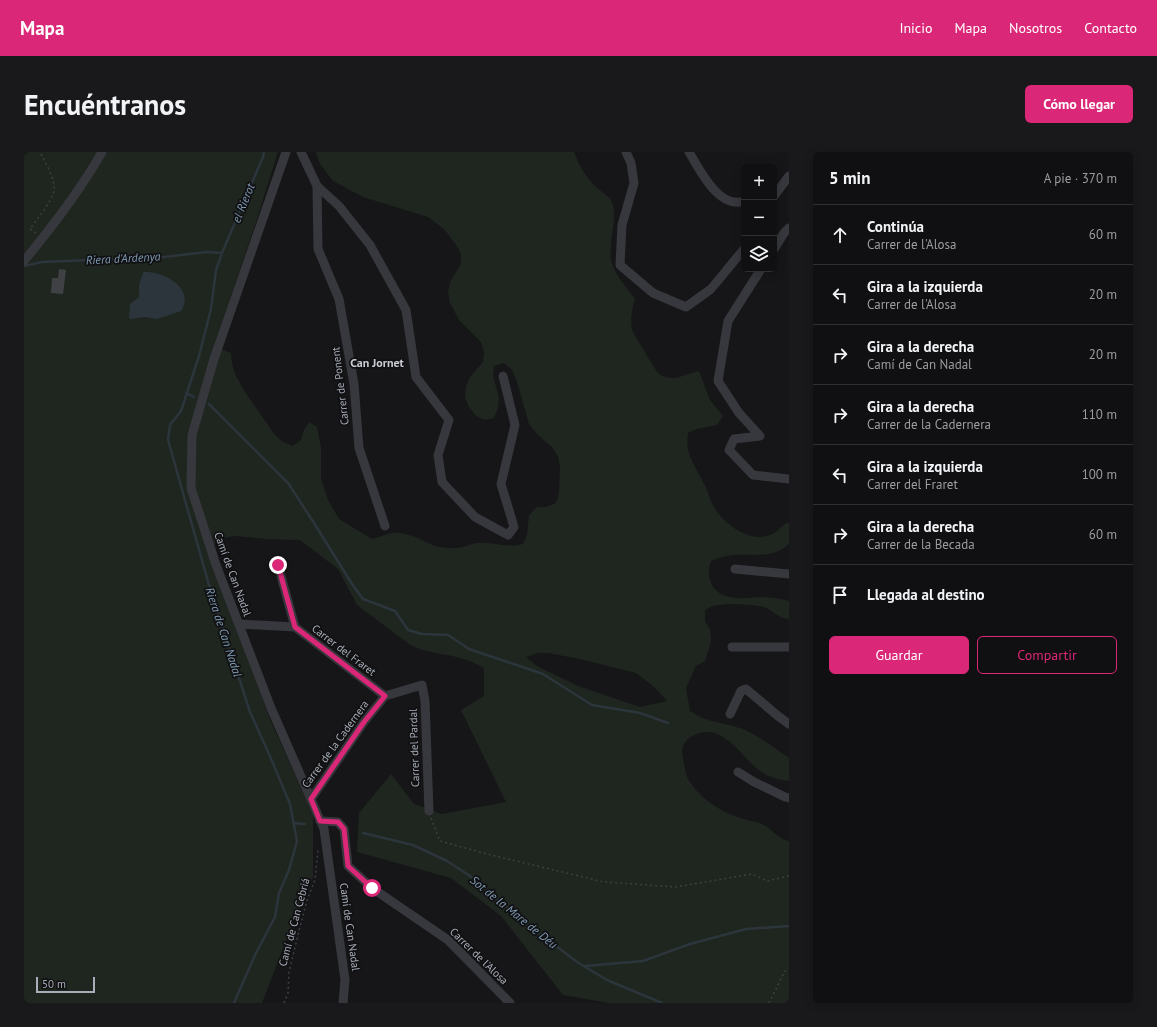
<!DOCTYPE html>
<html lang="es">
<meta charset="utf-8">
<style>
:root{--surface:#101012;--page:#19191b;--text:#f1f3f6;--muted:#9c9d9f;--line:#303032;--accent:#db2777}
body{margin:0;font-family:"PT Sans",sans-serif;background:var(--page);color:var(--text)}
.controls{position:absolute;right:12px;top:12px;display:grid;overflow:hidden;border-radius:6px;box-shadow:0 2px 10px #0003}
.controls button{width:36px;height:36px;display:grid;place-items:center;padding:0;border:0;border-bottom:1px solid var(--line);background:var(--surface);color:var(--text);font:20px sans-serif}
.scale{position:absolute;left:12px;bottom:10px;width:59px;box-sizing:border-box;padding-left:4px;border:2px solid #a8adb8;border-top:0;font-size:11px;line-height:14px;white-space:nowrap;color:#a8adb8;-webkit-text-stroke:3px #111113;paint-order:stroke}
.stop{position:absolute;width:12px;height:12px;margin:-9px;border:3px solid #db2777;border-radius:50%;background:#fff}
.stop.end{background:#db2777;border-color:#fff;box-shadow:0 1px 4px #0008}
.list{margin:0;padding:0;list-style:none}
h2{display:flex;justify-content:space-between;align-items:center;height:52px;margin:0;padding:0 16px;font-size:17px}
h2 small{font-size:13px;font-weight:400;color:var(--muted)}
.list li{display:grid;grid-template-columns:26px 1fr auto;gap:12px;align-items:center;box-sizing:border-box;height:60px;padding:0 16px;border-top:1px solid var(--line)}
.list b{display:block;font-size:15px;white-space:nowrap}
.list p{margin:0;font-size:13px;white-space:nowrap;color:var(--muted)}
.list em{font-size:13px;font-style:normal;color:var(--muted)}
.actions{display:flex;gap:8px;padding:12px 16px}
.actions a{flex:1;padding:9px 0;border:1px solid var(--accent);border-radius:6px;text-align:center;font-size:14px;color:var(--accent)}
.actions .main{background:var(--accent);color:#fff}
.icon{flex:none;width:22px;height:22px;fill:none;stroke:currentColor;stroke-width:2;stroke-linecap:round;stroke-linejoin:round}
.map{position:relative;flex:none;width:765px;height:851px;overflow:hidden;border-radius:6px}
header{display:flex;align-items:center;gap:24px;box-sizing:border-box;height:56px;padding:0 20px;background:var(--accent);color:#fff}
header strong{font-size:19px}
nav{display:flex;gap:22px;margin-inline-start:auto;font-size:14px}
.intro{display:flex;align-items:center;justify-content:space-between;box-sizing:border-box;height:96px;padding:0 24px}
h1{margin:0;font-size:28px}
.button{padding:10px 18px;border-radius:6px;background:var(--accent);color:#fff;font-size:14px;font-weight:700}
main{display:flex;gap:24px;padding:0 24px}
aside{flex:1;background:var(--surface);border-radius:6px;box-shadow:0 2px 10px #0003}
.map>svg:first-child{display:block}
.green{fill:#1e261f;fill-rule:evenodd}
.water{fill:#2c353c}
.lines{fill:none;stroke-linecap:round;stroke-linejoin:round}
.stream{stroke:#2c353c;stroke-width:2.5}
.building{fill:#404145}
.path{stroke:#3d3f44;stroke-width:1.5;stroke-dasharray:2 3;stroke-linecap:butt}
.street{stroke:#37383d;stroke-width:9}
.route{stroke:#db2777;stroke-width:5}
.labels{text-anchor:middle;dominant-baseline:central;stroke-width:3.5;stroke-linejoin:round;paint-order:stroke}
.street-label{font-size:11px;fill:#a8adb8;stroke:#111113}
.water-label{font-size:12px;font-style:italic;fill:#7f9bb3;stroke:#111113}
.neighbourhood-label{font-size:12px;font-weight:bold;fill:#c9ccd4;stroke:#111113}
</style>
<header>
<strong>Mapa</strong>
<nav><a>Inicio</a><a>Mapa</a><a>Nosotros</a><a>Contacto</a></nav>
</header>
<div class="intro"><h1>Encuéntranos</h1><a class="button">Cómo llegar</a></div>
<main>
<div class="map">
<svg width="765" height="851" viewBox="0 0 765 851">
<rect width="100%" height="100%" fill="#161618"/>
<path class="green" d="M0 0H254L232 70 190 194 207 201 208 212 211 222 221 240 251 283 259 290 269 294 277 288 280 278 285 270 293 275 297 296V327L304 348 315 367 348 387C354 386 362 382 369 381 377 380 388 384 396 387 403 390 408 394 416 395 423 396 431 397 438 395 445 394 451 390 459 391 475 391 481 396 499 392L503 383 505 363 513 355H522L532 351 535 341 536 314 534 305 529 296 513 282 505 272 493 230 488 218 480 211 470 214 469 224 475 246 474 256 470 266 461 268 452 264 445 255 441 246 442 234 446 225 459 210 460 200 457 190 435 168 426 151 424 140 426 130 437 112V102L432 93 420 77 404 65 339 45 309 29 296 12 292 0H550C555 13 562 26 573 36 577 39 583 43 587 48 595 61 584 92 587 108 590 122 603 136 611 147 608 156 606 169 608 178 610 182 633 221 636 223 638 224 643 225 645 226 655 227 665 221 675 219L686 248 699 264 693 273 673 277 664 281C661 303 670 311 679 330 684 338 685 347 690 355 700 372 725 391 746 383 752 381 758 374 763 371H765V392C749 407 728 402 708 403 701 404 694 406 687 409 684 418 684 424 688 433 697 450 721 446 737 445 746 445 756 447 765 449V467C753 466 750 459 740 455 730 452 699 451 689 454 686 455 683 457 681 458V469L686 478 687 489 681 509 672 514 662 536 666 559C682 571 702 570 721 578 735 584 752 597 765 606V629C756 628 747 626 739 621 721 610 705 578 681 580 671 581 660 587 658 597 658 602 659 608 660 612 661 617 662 623 664 627 674 645 697 660 716 666 724 669 732 669 740 673 749 678 754 687 765 689V851H585L539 843 477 764 427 726 333 700 335 661 367 622 390 652 418 662 482 650 437 558 460 544V516C454 513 447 509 440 507 421 501 402 502 385 492L333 453 314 417 276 388 243 387 212 384 200 386 191 391 188 402 191 420 246 567 289 663V725L266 778 238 851H0ZM513 501H524L556 507 612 521 629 534 643 549 616 555 554 534 513 514 502 505Z"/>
<path class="water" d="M120 120C134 119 157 129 160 143 162 149 160 154 157 159L133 167 121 165 107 167 105 166 106 152 115 145V133L119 121Z"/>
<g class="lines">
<g class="stream">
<path d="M0 114 18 110 140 105 183 100 198 101"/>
<path d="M162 241 170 245"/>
<path d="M185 252 264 331 290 371 328 432 339 447 371 459 384 478 398 482 424 483 445 497 519 522 568 553 616 561 644 571"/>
<path d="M269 671 281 672"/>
<path d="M339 681 389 693 423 709 449 726 503 772 553 810 583 828 638 851"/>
<path d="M561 814 619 809 666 792 722 777 765 774"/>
<path d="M210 851 232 801 251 765 255 741 265 718 273 689 266 652 245 602 226 560 185 433 144 288 146 273 157 259 175 204 187 157 192 118 198 101 239 5 240 0"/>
</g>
</g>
<path class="building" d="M35 117 42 118 39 142 27 141 28 126H34Z"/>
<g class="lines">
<g class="path">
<path d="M12 81 6 77C13 67 27 51 30 39 32 29 21 9 16 0"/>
<path d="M407 666 416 689 467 703 580 730 652 735 728 722 743 729 765 724"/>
<path d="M260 851 264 841 265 820 276 775 283 748 291 728 294 698"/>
<path d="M745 851 761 819H765"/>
</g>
<g class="street">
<path d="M262 0 190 207 168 283 167 336 192 413 247 556 300 677 321 828 319 851"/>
<path d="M277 0 293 34 294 97 315 147 330 232 335 296 361 374"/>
<path d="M602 0 607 11 610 31 598 73 596 113 629 141 662 155 687 137 720 97"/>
<path d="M665 0C676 18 695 58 720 49"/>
<path d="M293 34 315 54 346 93 382 158 392 225 425 268 414 303 418 330 451 365 484 383 490 375 477 332 491 273 479 224"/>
<path d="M750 44 765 24"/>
<path d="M750 97 760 81 765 76"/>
<path d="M0 109C28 75 56 39 78 0"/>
<path d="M737 117 704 169 694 229 715 261 736 284 710 287 705 298 729 323 765 327"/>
<path d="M254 413 271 475"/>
<path d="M711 417 765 422"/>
<path d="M215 472 271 475 361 544"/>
<path d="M708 495H765"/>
<path d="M706 562 717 539 722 537 754 564 765 572"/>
<path d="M714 620 730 630 761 645 765 646"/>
<path d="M287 647 340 570 361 544 398 533 401 549 405 659"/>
<path d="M296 669 314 670 320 677 324 714 348 736 424 788 486 851"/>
</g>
</g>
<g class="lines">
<path class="route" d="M254 413 271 475 361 544 340 570 287 647 296 669 314 670 320 677 324 714 348 736"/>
</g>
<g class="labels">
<g class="street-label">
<text transform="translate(316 234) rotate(-97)">Carrer de Ponent</text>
<text transform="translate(209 422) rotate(70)">Camí de Can Nadal</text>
<text transform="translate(320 498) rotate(37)">Carrer del Fraret</text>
<text transform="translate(311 592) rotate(-54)">Carrer de la Cadernera</text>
<text transform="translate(390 596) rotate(-92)">Carrer del Pardal</text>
<text transform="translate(270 770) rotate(-75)">Camí de Can Cebriá</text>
<text transform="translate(326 775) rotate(82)">Camí de Can Nadal</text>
<text transform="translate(455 804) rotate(44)">Carrer de l'Alosa</text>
</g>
<g class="water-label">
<text transform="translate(219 51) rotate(-68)">el Rierot</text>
<text transform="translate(99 106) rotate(-3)">Riera d'Ardenya</text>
<text transform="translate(200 480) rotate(72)">Riera de Can Nadal</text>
<text transform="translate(490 760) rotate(39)">Sot de la Mare de Déu</text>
</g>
<g class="neighbourhood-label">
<text x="353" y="210">Can Jornet</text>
</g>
</g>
</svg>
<div class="controls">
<button>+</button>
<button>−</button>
<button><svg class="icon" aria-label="layers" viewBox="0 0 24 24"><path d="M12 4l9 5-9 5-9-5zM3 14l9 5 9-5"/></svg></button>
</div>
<div class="scale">50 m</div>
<div class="stop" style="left:348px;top:736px"></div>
<div class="stop end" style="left:254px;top:413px"></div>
</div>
<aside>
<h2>5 min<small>A pie · 370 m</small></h2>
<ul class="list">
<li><svg class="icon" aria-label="ahead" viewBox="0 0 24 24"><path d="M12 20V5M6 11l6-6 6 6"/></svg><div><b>Continúa</b><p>Carrer de l'Alosa</p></div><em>60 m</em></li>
<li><svg class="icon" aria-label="left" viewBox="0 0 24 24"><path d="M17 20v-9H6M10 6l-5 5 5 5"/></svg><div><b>Gira a la izquierda</b><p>Carrer de l'Alosa</p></div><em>20 m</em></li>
<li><svg class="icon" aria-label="right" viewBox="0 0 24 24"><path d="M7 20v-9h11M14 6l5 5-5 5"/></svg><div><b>Gira a la derecha</b><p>Camí de Can Nadal</p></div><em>20 m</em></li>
<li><svg class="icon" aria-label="right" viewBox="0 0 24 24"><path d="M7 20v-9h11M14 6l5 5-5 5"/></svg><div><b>Gira a la derecha</b><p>Carrer de la Cadernera</p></div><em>110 m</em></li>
<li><svg class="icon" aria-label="left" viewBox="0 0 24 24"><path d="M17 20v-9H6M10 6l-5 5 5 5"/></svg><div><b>Gira a la izquierda</b><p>Carrer del Fraret</p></div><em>100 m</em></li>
<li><svg class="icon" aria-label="right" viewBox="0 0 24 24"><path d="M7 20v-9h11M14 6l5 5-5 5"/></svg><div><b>Gira a la derecha</b><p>Carrer de la Becada</p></div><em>60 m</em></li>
<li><svg class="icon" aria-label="arrive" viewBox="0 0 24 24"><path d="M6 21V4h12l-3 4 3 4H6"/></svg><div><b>Llegada al destino</b></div></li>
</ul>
<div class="actions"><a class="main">Guardar</a><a>Compartir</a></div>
</aside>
</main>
